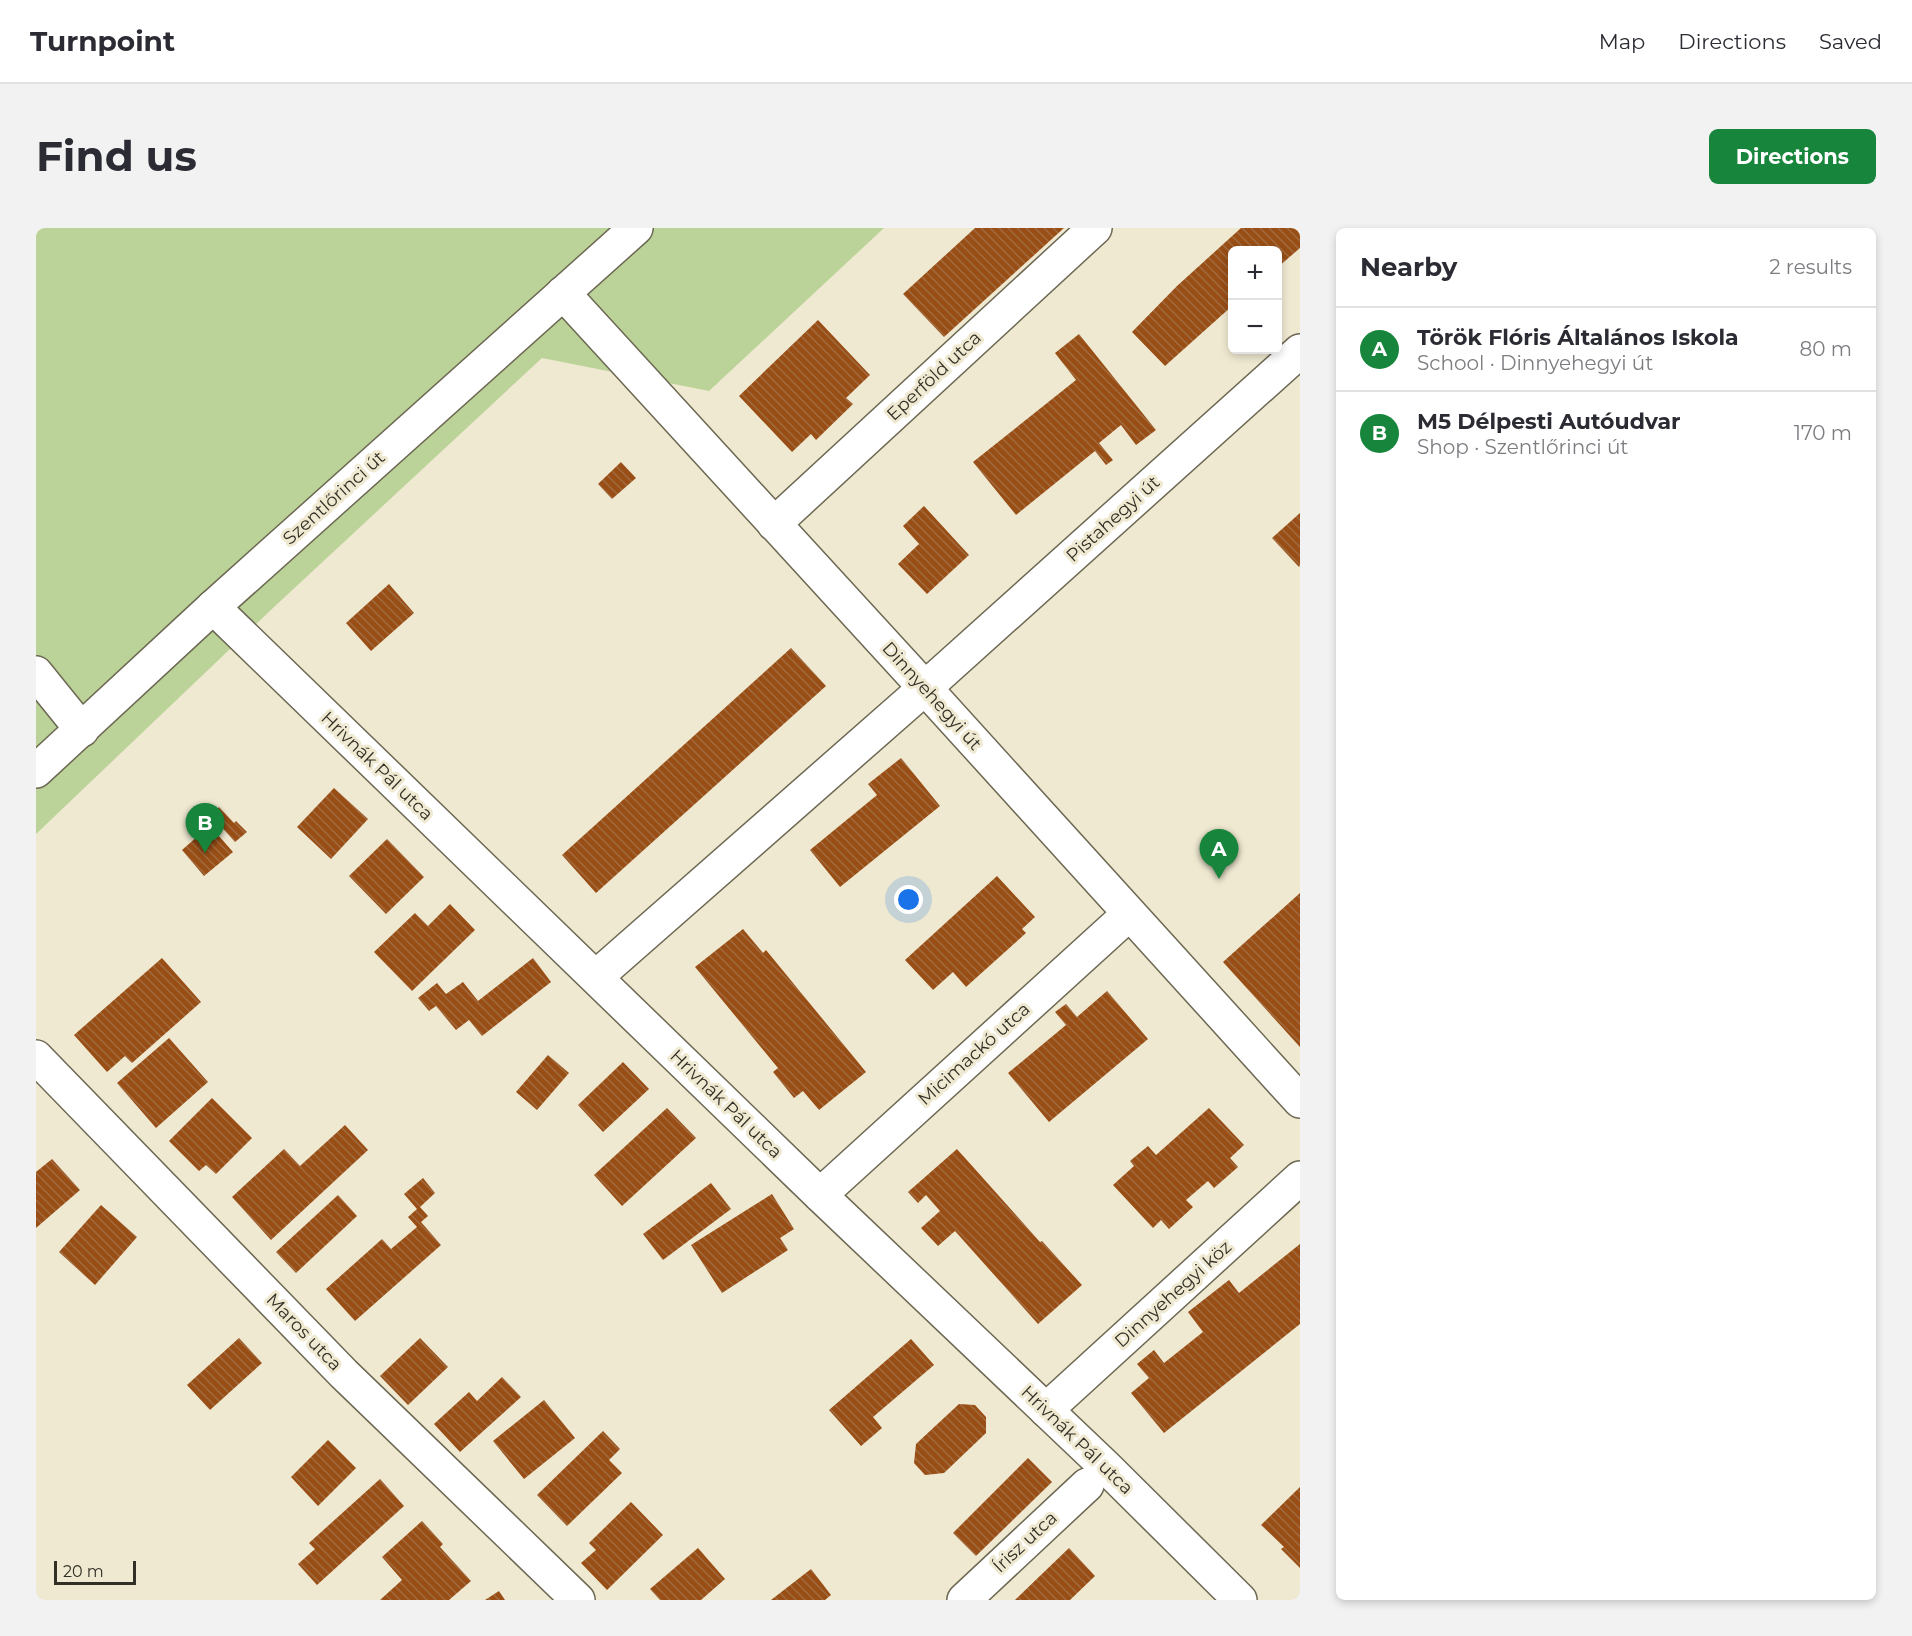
<!DOCTYPE html>
<meta charset="utf-8">
<style>
:root{--surface:#fff;--page:#f2f2f3;--text:#2b2b33;--muted:#7c7c81;--line:#e1e1e2;--accent:#17853b}
body{margin:0;font-family:Montserrat,sans-serif;background:var(--page);color:var(--text)}
.controls{position:absolute;right:18px;top:18px;display:grid;overflow:hidden;border-radius:9px;box-shadow:0 3px 9px #0003}
.controls button{width:54px;height:54px;display:grid;place-items:center;padding:0;border:0;border-bottom:2px solid var(--line);background:var(--surface);color:var(--text);font:30px sans-serif}
.scale{position:absolute;left:18px;bottom:15px;width:82px;box-sizing:border-box;padding-left:6px;border:3px solid #312f26;border-top:0;font-size:16px;line-height:21px;white-space:nowrap;color:#312f26;-webkit-text-stroke:4px #efe9d1;paint-order:stroke}
.you{position:absolute;left:873px;top:672px;width:21px;height:21px;margin:-15px;border:4px solid #fff;border-radius:50%;background:#1a73e8;box-shadow:0 0 0 9px #1a73e833}
.badge{display:grid;place-items:center;width:39px;height:39px;border-radius:50%;background:var(--accent);color:#fff;font-size:20px;font-weight:700}
.pin{position:absolute;translate:-50% -50px;filter:drop-shadow(0 2px 3px #0008)}
.pin::after{content:'';position:absolute;top:32px;width:21px;height:18px;background:inherit;clip-path:polygon(0 0,100% 0,50% 100%)}
.list{margin:0;padding:0;list-style:none}
h2{display:flex;justify-content:space-between;align-items:center;height:78px;margin:0;padding:0 24px;font-size:26px}
h2 small{font-size:20px;font-weight:400;color:var(--muted)}
.list li{display:grid;grid-template-columns:39px 1fr auto;gap:18px;align-items:center;box-sizing:border-box;height:84px;padding:0 24px;border-top:2px solid var(--line)}
.list b{display:block;font-size:22px;white-space:nowrap}
.list p{margin:0;font-size:20px;white-space:nowrap;color:var(--muted)}
.list em{font-size:20px;font-style:normal;color:var(--muted)}
.map{position:relative;flex:none;width:1264px;height:1372px;overflow:hidden;border-radius:9px}
header{display:flex;align-items:center;gap:36px;box-sizing:border-box;height:84px;padding:0 30px;background:var(--surface);border-bottom:2px solid var(--line)}
header strong{font-size:28px}
nav{display:flex;gap:33px;margin-inline-start:auto;font-size:21px}
.intro{display:flex;align-items:center;justify-content:space-between;box-sizing:border-box;height:144px;padding:0 36px}
h1{margin:0;font-size:42px}
.button{padding:15px 27px;border-radius:9px;background:var(--accent);color:#fff;font-size:21px;font-weight:700}
main{display:flex;gap:36px;padding:0 36px}
aside{flex:1;background:var(--surface);border-radius:9px;box-shadow:0 3px 9px #0003}
.map>svg:first-child{display:block}
.green{fill:#bbd398}
.building{fill:url(#building-back-hatch)}
.lines{fill:none;stroke-linecap:round;stroke-linejoin:round}
.minor-casing{stroke:#6d6853;stroke-width:36}
.major-casing{stroke:#6d6853;stroke-width:36}
.minor{stroke:#fff;stroke-width:33}
.major{stroke:#fff;stroke-width:33}
.labels{text-anchor:middle;dominant-baseline:central;stroke-width:6;stroke-linejoin:round;paint-order:stroke}
.street-label{font-size:18px;fill:#312f26;stroke:#efe9d1}
</style>
<header>
<strong>Turnpoint</strong>
<nav><a>Map</a><a>Directions</a><a>Saved</a></nav>
</header>
<div class="intro"><h1>Find us</h1><a class="button">Directions</a></div>
<main>
<div class="map">
<svg width="1264" height="1372" viewBox="0 0 1264 1372">
<defs>
<pattern id="building-back-hatch" width="6" height="6" patternUnits="userSpaceOnUse" patternTransform="scale(1.5)"><rect width="6" height="6" fill="#984e15"/><path d="M-1 5l2 2M0 0l6 6M5-1l2 2" fill="none" stroke="#a26b3f"/></pattern>
</defs>
<rect width="100%" height="100%" fill="#efe9d1"/>
<path class="green" d="M0 0H848L673 163 506 130 237 380 0 606Z"/>
<g class="building">
<path d="M939 0H1028L908 109 867 66Z"/>
<path d="M1205 0H1264V20L1242 39V22H1196V78L1129 138 1096 104 1141 58Z"/>
<path d="M782 92 834 147 810 170 817 176 780 212 775 206 756 224 703 168Z"/>
<path d="M1043 106 1120 202 1100 217 1085 197 1063 215 1077 232 1070 237 1059 223 980 287 937 234 1040 152 1019 125Z"/>
<path d="M585 234 600 250 576 271 562 256Z"/>
<path d="M888 278 933 327 891 366 862 336 883 316 867 298Z"/>
<path d="M1264 285V337L1263 339 1236 310Z"/>
<path d="M353 356 378 385 335 423 310 395Z"/>
<path d="M755 420 790 458 560 665 526 627Z"/>
<path d="M865 530 904 578 804 659 774 622 841 567 832 556Z"/>
<path d="M298 560 332 591 295 631 261 599Z"/>
<path d="M183 579 198 595 200 593 211 604 199 614 181 594 175 599 197 624 168 648 146 622 171 600 166 594Z"/>
<path d="M351 611 388 649 350 686 313 648Z"/>
<path d="M961 648 999 689 986 701 990 705 930 759 917 744 897 762 869 732Z"/>
<path d="M1264 665V819L1187 734Z"/>
<path d="M414 676 439 702 376 763 338 724 379 685 392 698Z"/>
<path d="M707 701 727 725 730 722 830 844 783 882 767 863 758 870 737 844 742 840 659 739Z"/>
<path d="M126 730 165 774 96 835 89 828 71 844 38 807Z"/>
<path d="M497 730 515 754 446 808 433 792 420 802 400 778 393 783 382 770 401 755 410 766 427 754 442 773Z"/>
<path d="M1071 763 1112 811 1013 894 972 845 1030 797 1019 784 1030 776 1041 789Z"/>
<path d="M133 810 172 854 120 900 81 855Z"/>
<path d="M512 827 533 845 501 882 480 864Z"/>
<path d="M587 834 613 861 567 904 542 877Z"/>
<path d="M176 870 216 910 180 946 170 937 163 943 133 913Z"/>
<path d="M631 880 660 910 586 978 558 947Z"/>
<path d="M1173 880 1208 917 1194 930 1202 939 1178 960 1172 953 1150 972 1157 979 1133 1001 1125 992 1117 1000 1077 957 1098 938 1094 933 1112 918 1120 927Z"/>
<path d="M309 897 332 922 235 1012 196 969 248 921 264 938Z"/>
<path d="M921 921 1004 1014 1006 1013 1046 1057 1002 1096 919 1003 902 1018 885 1000 904 983 890 967 882 975 872 964Z"/>
<path d="M16 931 44 962 0 1000V944Z"/>
<path d="M387 950 399 965 384 979 392 988 385 994 405 1017 319 1093 290 1061 346 1011 355 1021 381 999 372 989 381 981 368 966Z"/>
<path d="M675 955 695 981 627 1032 607 1006Z"/>
<path d="M736 966 758 1001 744 1010 752 1022 686 1065 655 1017Z"/>
<path d="M302 967 321 988 260 1045 240 1024Z"/>
<path d="M65 977 101 1009 59 1057 23 1024Z"/>
<path d="M1264 1016V1096L1128 1205 1095 1165 1113 1150 1101 1136 1118 1122 1128 1135 1167 1104 1152 1084 1193 1052 1203 1065Z"/>
<path d="M203 1110 226 1135 174 1182 151 1157Z"/>
<path d="M384 1110 412 1139 372 1177 344 1148Z"/>
<path d="M875 1111 898 1137 837 1189 846 1200 825 1218 793 1182Z"/>
<path d="M466 1149 485 1169 424 1224 398 1196 433 1164 441 1173Z"/>
<path d="M508 1172 539 1210 488 1251 457 1213Z"/>
<path d="M923 1176 939 1177 950 1189V1205L908 1245 889 1247 878 1235 880 1216Z"/>
<path d="M567 1203 584 1221 573 1232 586 1245 531 1298 501 1267Z"/>
<path d="M292 1212 320 1240 282 1278 255 1249Z"/>
<path d="M992 1230 1016 1254 940 1328 917 1305Z"/>
<path d="M344 1251 368 1278 281 1357 262 1336 279 1321 273 1315Z"/>
<path d="M1264 1259V1340L1245 1321 1248 1319 1225 1297Z"/>
<path d="M595 1274 627 1307 571 1362 545 1335 560 1322 553 1315Z"/>
<path d="M386 1293 407 1316 404 1319 435 1353 413 1372H344L366 1352 346 1329Z"/>
<path d="M662 1320 689 1351 665 1372H624L614 1361Z"/>
<path d="M1033 1320 1059 1348 1034 1372H979Z"/>
<path d="M775 1341 795 1367 789 1372H735Z"/>
<path d="M463 1363 469 1372H449Z"/>
</g>
<g class="lines">
<defs>
<g id="minor">
<path d="M527 65 889 460 1264 873"/>
<path d="M738 296 1059 0"/>
<path d="M177 379 784 967 1070 1239 1204 1372"/>
<path d="M0 445 46 502"/>
<path d="M560 749 889 460 1264 123"/>
<path d="M0 829 308 1146 542 1372"/>
<path d="M784 967 1093 686"/>
<path d="M1010 1182 1264 950"/>
<path d="M928 1372 1051 1257"/>
</g>
<path id="major" d="M0 543 177 379 600 0"/>
</defs>
<use href="#minor" class="minor-casing"/>
<use href="#major" class="major-casing"/>
<use href="#minor" class="minor"/>
<use href="#major" class="major"/>
</g>
<g class="labels">
<g class="street-label">
<text transform="translate(898 148) rotate(-43)">Eperföld utca</text>
<text transform="translate(298 270) rotate(-42)">Szentlőrinci út</text>
<text transform="translate(1077 291) rotate(-42)">Pistahegyi út</text>
<text transform="translate(896 468) rotate(48)">Dinnyehegyi út</text>
<text transform="translate(341 538) rotate(44)">Hrivnák Pál utca</text>
<text transform="translate(938 826) rotate(-42)">Micimackó utca</text>
<text transform="translate(690 876) rotate(44)">Hrivnák Pál utca</text>
<text transform="translate(1137 1066) rotate(-42)">Dinnyehegyi köz</text>
<text transform="translate(268 1104) rotate(46)">Maros utca</text>
<text transform="translate(1041 1212) rotate(44)">Hrivnák Pál utca</text>
<text transform="translate(989 1314) rotate(-43)">Írisz utca</text>
</g>
</g>
</svg>
<div class="controls">
<button>+</button>
<button>−</button>
</div>
<div class="scale">20 m</div>
<div class="you"></div>
<div class="pin badge" style="left:1183px;top:651px">A</div>
<div class="pin badge" style="left:169px;top:625px">B</div>
</div>
<aside>
<h2>Nearby<small>2 results</small></h2>
<ul class="list">
<li><span class="badge">A</span><div><b>Török Flóris Általános Iskola</b><p>School · Dinnyehegyi út</p></div><em>80 m</em></li>
<li><span class="badge">B</span><div><b>M5 Délpesti Autóudvar</b><p>Shop · Szentlőrinci út</p></div><em>170 m</em></li>
</ul>
</aside>
</main>
